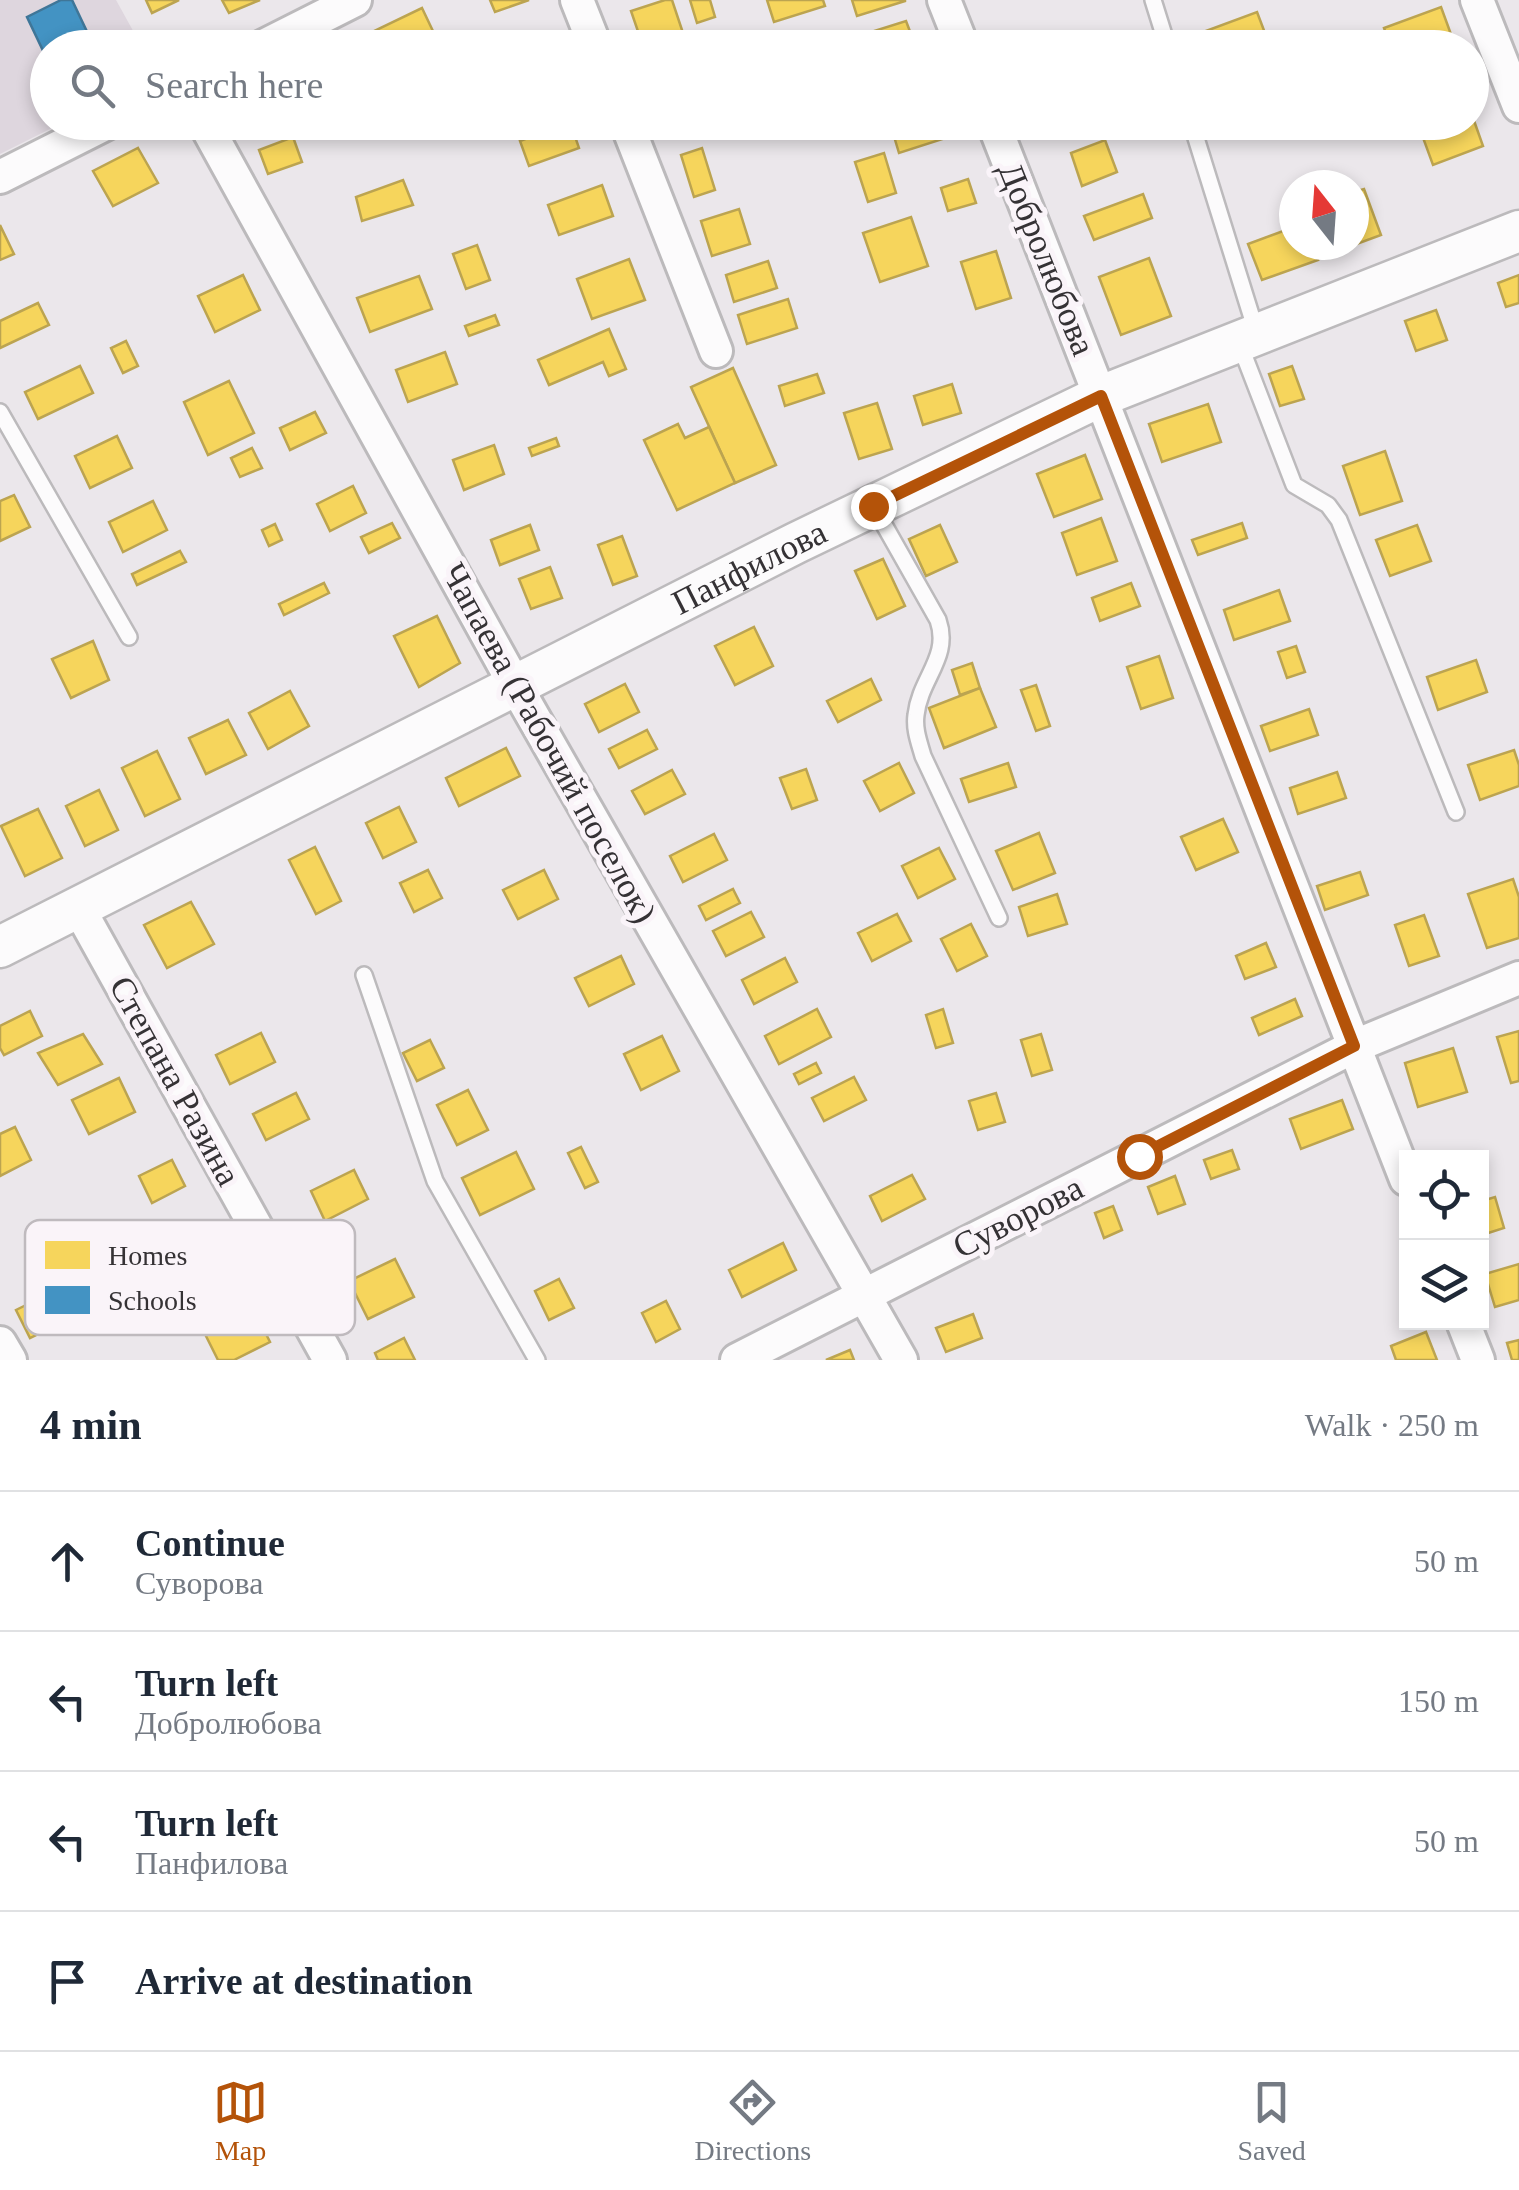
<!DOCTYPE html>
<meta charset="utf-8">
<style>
:root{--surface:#fff;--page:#f2f2f3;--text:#1f2937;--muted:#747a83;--line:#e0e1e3;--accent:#b45309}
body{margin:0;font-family:"Times New Roman",serif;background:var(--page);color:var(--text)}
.controls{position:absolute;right:30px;bottom:30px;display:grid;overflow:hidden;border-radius:0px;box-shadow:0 5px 15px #0003}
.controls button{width:90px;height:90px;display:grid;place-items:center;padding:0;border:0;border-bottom:2px solid var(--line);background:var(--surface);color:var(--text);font:50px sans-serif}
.compass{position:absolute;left:1279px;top:170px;width:90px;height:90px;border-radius:50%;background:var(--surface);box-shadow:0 5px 15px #0003;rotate:343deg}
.stop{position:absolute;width:30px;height:30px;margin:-22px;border:8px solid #b45309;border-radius:50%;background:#fff}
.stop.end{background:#b45309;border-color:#fff;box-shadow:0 2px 10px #0008}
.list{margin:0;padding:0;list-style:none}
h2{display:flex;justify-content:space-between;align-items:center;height:130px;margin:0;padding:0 40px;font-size:42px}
h2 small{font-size:32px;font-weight:400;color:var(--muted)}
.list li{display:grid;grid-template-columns:65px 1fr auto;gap:30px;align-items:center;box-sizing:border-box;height:140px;padding:0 40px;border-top:2px solid var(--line)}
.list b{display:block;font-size:38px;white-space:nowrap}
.list p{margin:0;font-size:32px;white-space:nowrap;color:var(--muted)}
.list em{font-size:32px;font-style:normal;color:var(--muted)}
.icon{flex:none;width:55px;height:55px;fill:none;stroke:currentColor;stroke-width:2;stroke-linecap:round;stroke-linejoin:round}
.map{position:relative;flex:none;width:1519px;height:1360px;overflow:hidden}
.search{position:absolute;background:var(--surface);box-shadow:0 5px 15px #0003;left:30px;right:30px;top:30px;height:110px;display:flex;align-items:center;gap:25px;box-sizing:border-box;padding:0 35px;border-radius:55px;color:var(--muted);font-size:38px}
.sheet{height:690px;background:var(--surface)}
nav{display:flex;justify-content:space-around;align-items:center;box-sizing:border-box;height:140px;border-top:2px solid var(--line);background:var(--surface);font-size:28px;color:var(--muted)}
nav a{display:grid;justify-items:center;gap:5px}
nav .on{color:var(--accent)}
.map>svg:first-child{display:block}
.built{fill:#ded6de}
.homes{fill:#f6d55c;stroke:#bca450;stroke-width:2.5}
.schools{fill:#4393c3;stroke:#3f7698;stroke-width:2.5}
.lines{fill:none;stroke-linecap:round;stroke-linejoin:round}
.service-casing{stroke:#bcbabc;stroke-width:20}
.minor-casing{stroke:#bcbabc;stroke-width:38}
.tertiary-casing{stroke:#bcbabc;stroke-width:45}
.service{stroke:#fcfbfc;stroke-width:15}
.minor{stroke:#fcfbfc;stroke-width:32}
.tertiary{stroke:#fcfbfc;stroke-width:40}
.route{stroke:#b45309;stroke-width:12}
.labels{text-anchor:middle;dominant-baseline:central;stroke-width:10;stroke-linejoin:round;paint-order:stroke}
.street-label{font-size:35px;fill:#353235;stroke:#faf4f9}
.key{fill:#faf4f9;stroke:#bfbabe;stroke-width:2.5}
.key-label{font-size:28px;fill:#353235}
</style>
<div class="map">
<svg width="1519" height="1360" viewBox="0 0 1519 1360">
<rect width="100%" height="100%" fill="#ebe7eb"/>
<path class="built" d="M0 0H116L142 47 48 48V122L62 123 0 154Z"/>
<g class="homes">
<path d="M146 0H179L152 13Z"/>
<path d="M222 0H260L229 13Z"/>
<path d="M490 0H529L495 12Z"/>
<path d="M665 0H672L683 33 643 46 631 11Z"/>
<path d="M690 0H710L715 17 697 23Z"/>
<path d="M767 0H823L825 6 774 22Z"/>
<path d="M852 0H905V1L857 16Z"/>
<path d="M1441 7 1456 48H1391L1384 28Z"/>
<path d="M422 8 441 48H381L374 31Z"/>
<path d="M1257 12 1268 41 1251 48H1200L1195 35Z"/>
<path d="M906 21 914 42 893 48H859L855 37Z"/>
<path d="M1472 115 1483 146 1433 165 1418 124 1472 122Z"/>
<path d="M253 122H279L256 131Z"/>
<path d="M570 122 579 148 529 166 520 141Z"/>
<path d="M951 122 955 135 899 153 890 123Z"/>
<path d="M293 137 302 162 268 174 259 150Z"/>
<path d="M1105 140 1117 172 1082 186 1071 153Z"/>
<path d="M138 148 158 183 113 206 93 171Z"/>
<path d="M702 148 715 190 694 197 681 155Z"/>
<path d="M884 153 896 193 868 202 855 162Z"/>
<path d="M968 179 976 203 948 211 941 188Z"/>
<path d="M403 180 413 205 362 221 356 197Z"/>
<path d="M602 185 613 216 559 235 548 205Z"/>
<path d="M1364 189 1381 235 1354 245V192Z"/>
<path d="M1143 194 1152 218 1094 240 1084 216Z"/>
<path d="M739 209 750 244 712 256 701 221Z"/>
<path d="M911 217 928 266 880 282 863 233Z"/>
<path d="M0 225 14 254 0 260Z"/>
<path d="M1294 227V245H1312L1318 260 1262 280 1248 244Z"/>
<path d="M477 245 490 280 466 289 453 254Z"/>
<path d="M996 251 1011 298 976 309 961 262Z"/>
<path d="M1149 258 1171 316 1121 335 1099 277Z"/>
<path d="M629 259 645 300 592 319 577 279Z"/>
<path d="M768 261 777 288 734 302 726 275Z"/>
<path d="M243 275 260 310 215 332 198 296Z"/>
<path d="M1519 275V303L1506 307 1498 283Z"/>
<path d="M419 276 432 309 370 332 357 298Z"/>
<path d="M788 299 797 328 747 344 738 315Z"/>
<path d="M38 303 49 325 0 348V321Z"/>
<path d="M1436 310 1447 340 1416 351 1405 321Z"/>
<path d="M495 315 499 325 469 336 465 326Z"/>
<path d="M609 329 626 369 609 376 603 362 549 385 538 360Z"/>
<path d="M126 341 138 366 123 373 111 348Z"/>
<path d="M445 352 457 384 408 402 396 370Z"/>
<path d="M80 366 93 393 38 419 25 392Z"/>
<path d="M1292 366 1304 399 1280 406 1269 374Z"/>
<path d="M733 368 776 465 735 483 691 387Z"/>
<path d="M817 374 824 393 785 406 779 386Z"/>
<path d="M229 381 254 433 208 455 184 402Z"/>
<path d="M952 384 961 413 923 425 914 396Z"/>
<path d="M877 403 892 449 859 459 844 413Z"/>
<path d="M1208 404 1221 442 1162 462 1149 424Z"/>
<path d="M315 412 326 433 290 450 280 428Z"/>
<path d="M678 424 685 438 709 427 735 483 677 510 644 440Z"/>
<path d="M117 436 132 468 90 488 75 456Z"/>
<path d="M556 438 559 446 532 456 529 448Z"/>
<path d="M494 445 504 474 464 490 453 460Z"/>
<path d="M252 448 262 468 240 477 231 458Z"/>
<path d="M1385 451 1402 501 1360 515 1343 466Z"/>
<path d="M1085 455 1102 499 1054 517 1037 474Z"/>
<path d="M353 486 366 513 330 531 317 504Z"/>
<path d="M14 495 30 527 0 541V501Z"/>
<path d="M153 501 167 530 123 552 109 522Z"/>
<path d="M1101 518 1117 561 1077 575 1062 533Z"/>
<path d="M392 523 400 538 369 553 361 537Z"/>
<path d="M1242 523 1247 538 1198 555 1192 540Z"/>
<path d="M275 524 282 540 269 546 262 530Z"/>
<path d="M530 525 539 550 500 565 491 540Z"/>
<path d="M940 525 957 562 926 576 909 539Z"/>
<path d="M1417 525 1431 561 1390 576 1376 540Z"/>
<path d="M622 536 637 576 613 585 598 545Z"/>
<path d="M180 551 186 562 137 585 132 574Z"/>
<path d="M883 559 905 606 877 619 855 571Z"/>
<path d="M550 567 562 598 531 609 519 579Z"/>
<path d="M324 583 329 593 284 615 279 604Z"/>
<path d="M1131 583 1140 606 1100 621 1092 598Z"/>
<path d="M1279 590 1290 621 1234 640 1224 610Z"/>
<path d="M437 616 460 663 419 687 394 636Z"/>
<path d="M754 627 773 666 735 685 715 646Z"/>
<path d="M93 641 109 680 71 698 52 659Z"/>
<path d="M1296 646 1305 672 1287 678 1278 652Z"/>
<path d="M1159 656 1173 698 1141 709 1127 667Z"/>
<path d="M1476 660 1487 692 1438 710 1427 677Z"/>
<path d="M972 663 980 688 960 695 952 670Z"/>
<path d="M871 679 881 700 838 722 827 701Z"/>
<path d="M625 684 639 712 599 732 585 704Z"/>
<path d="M1036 685 1050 726 1036 731 1021 690Z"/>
<path d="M980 688 996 727 944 748 929 708Z"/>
<path d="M290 691 309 726 268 749 249 713Z"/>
<path d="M1309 709 1318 735 1270 751 1261 726Z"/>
<path d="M228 720 246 755 206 774 189 738Z"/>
<path d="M647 730 657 749 619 768 609 749Z"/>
<path d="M506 748 520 776 459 806 446 778Z"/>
<path d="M1514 750 1519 765V786L1480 800 1468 765Z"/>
<path d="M157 751 180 799 145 816 122 768Z"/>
<path d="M899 763 914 793 880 811 864 781Z"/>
<path d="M1008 763 1016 787 969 802 961 779Z"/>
<path d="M806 769 817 800 792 809 780 778Z"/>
<path d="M672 770 685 794 645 814 632 791Z"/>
<path d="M1337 772 1346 798 1298 814 1290 788Z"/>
<path d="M99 790 118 830 85 846 66 806Z"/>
<path d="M399 807 416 842 383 858 366 823Z"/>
<path d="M38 809 62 858 25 876 1 826Z"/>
<path d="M1223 819 1238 852 1196 870 1181 837Z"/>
<path d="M1039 833 1055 873 1013 890 996 851Z"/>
<path d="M714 834 727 860 683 882 670 856Z"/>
<path d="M315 847 341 901 316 914 289 860Z"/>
<path d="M939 848 955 879 918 898 902 866Z"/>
<path d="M428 870 442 898 414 912 400 883Z"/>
<path d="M544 870 558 899 518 919 503 890Z"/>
<path d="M1360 872 1368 895 1325 910 1317 886Z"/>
<path d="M1513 879 1519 897V938L1487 948 1468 894Z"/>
<path d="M733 889 740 903 706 920 699 906Z"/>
<path d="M1057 894 1067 924 1028 936 1019 907Z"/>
<path d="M191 902 214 944 167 968 144 925Z"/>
<path d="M751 912 764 937 726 956 713 931Z"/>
<path d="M897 914 911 941 872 961 858 933Z"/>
<path d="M1424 915 1439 956 1409 966 1395 925Z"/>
<path d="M971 924 987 956 957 971 941 939Z"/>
<path d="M1266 943 1276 967 1245 979 1236 956Z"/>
<path d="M621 956 634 984 589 1006 575 978Z"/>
<path d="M785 958 797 982 754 1004 742 980Z"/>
<path d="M1295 999 1302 1016 1259 1035 1252 1018Z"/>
<path d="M817 1009 831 1037 779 1064 765 1036Z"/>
<path d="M943 1009 953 1043 936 1048 926 1015Z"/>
<path d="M30 1011 42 1036 4 1055 0 1048V1026Z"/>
<path d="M1519 1031V1081L1511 1083 1497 1037Z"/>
<path d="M261 1033 275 1062 230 1084 216 1055Z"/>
<path d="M83 1034 102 1064 58 1085 38 1053Z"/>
<path d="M1041 1034 1052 1070 1032 1076 1021 1040Z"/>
<path d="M662 1036 679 1071 641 1090 624 1054Z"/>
<path d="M430 1040 444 1068 417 1081 403 1053Z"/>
<path d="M1453 1048 1467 1092 1418 1107 1405 1063Z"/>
<path d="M816 1063 821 1073 799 1084 794 1074Z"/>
<path d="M854 1077 866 1100 824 1121 812 1098Z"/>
<path d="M119 1078 135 1112 89 1134 72 1100Z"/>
<path d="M468 1090 488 1130 457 1145 437 1105Z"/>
<path d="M296 1093 309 1119 266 1140 253 1114Z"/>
<path d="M996 1093 1005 1122 978 1130 969 1101Z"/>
<path d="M1342 1100 1353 1129 1301 1149 1290 1119Z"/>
<path d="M15 1127 31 1160 0 1176V1134Z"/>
<path d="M581 1147 598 1182 585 1188 568 1153Z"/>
<path d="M1232 1150 1239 1169 1211 1179 1204 1160Z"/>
<path d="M516 1152 534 1189 480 1215 462 1178Z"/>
<path d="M172 1160 185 1186 152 1203 139 1176Z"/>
<path d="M354 1170 368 1199 325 1221 311 1191Z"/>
<path d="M912 1175 925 1199 882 1221 870 1196Z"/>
<path d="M1175 1176 1185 1204 1158 1214 1148 1187Z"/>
<path d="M1495 1197 1504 1228 1482 1235V1201Z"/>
<path d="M1113 1206 1122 1230 1104 1238 1095 1213Z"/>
<path d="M783 1243 796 1270 742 1297 729 1270Z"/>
<path d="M395 1259 414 1297 368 1319 349 1281Z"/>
<path d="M1519 1264V1300L1495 1307 1485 1274Z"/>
<path d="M559 1279 574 1308 549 1320 535 1291Z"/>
<path d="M65 1286 79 1314 30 1338 16 1310Z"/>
<path d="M666 1301 680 1329 656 1342 642 1313Z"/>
<path d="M251 1304 270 1342 234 1360H218L202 1328Z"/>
<path d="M973 1314 982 1338 946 1352 936 1328Z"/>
<path d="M1426 1332 1437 1360H1396L1391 1346Z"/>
<path d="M404 1338 415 1360H378L375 1353Z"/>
<path d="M1519 1340V1360H1512L1507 1343Z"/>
<path d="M850 1350 854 1360H826Z"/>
</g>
<path class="schools" d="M61 0H72L90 38 71 48H48L47 59 27 17Z"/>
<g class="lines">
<defs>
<g id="service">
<path d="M1153 0 1168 48"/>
<path d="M1191 122 1257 334"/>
<path d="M1240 345 1294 485 1328 505 1339 520 1456 812"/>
<path d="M0 412 129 637"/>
<path d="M874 507 938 620C951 657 920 678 916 715 914 729 919 742 923 756L999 918"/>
<path d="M364 975 435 1181 537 1360"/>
</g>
<g id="minor">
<path d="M577 0 596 48"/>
<path d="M944 0 963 48"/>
<path d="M1477 0 1519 106"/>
<path d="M260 48 355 0"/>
<path d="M204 122 515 685 901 1360"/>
<path d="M626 122 716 351"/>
<path d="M993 122 1406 1179"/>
<path d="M0 177 109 122"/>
<path d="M78 907 330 1360"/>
<path d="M1463 1322 1478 1360"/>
<path d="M0 1343 10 1360"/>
<path d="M737 1360 1355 1046 1519 978"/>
</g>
<g id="tertiary">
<path id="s1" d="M0 947 796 543 1101 396 1519 231"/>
</g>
</defs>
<use href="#service" class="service-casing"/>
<use href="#minor" class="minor-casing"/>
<use href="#tertiary" class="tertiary-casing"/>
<use href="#service" class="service"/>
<use href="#minor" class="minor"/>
<use href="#tertiary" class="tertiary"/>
</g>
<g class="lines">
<path class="route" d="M873 506 1101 396 1354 1046 1139 1156"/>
</g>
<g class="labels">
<g class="street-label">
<text transform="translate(1047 259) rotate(68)">Добролюбова</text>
<text stroke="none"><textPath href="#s1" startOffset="840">Панфилова</textPath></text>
<text transform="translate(549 743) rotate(61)">Чапаева (Рабочий поселок)</text>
<text transform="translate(175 1081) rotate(61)">Степана Разина</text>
<text transform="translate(1018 1217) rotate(-27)">Суворова</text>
</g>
</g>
<rect x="25" y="1220" width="330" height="115" rx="15" class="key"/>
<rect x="45" y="1241" width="45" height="28" fill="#f6d55c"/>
<rect x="45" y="1286" width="45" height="28" fill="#4393c3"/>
<g class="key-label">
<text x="108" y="1265">Homes</text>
<text x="108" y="1310">Schools</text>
</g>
</svg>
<div class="controls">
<button><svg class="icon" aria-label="locate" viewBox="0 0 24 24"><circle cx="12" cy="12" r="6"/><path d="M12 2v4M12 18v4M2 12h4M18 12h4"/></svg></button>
<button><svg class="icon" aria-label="layers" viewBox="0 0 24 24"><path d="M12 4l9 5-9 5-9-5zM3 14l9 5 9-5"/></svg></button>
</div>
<svg class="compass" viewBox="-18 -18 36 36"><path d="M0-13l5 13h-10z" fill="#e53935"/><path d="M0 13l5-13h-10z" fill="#747a83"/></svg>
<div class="stop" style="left:1139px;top:1156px"></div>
<div class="stop end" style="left:873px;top:506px"></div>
<div class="search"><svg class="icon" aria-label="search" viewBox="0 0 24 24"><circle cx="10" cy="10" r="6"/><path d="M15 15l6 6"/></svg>Search here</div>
</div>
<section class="sheet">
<h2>4 min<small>Walk · 250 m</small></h2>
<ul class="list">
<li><svg class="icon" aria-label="ahead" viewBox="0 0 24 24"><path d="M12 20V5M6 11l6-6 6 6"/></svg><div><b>Continue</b><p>Суворова</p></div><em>50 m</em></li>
<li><svg class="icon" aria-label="left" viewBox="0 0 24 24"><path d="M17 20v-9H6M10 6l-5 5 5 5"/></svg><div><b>Turn left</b><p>Добролюбова</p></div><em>150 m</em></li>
<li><svg class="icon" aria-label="left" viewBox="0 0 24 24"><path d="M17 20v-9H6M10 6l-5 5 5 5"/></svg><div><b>Turn left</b><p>Панфилова</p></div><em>50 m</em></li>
<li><svg class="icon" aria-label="arrive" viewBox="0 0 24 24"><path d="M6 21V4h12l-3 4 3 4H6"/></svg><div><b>Arrive at destination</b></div></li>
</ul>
</section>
<nav>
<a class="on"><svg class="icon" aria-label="map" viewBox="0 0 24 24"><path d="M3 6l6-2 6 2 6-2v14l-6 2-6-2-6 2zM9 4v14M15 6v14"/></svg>Map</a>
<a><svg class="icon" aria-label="directions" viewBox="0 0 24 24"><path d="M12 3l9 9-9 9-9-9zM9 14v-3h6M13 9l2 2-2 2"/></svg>Directions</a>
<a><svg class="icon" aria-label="saved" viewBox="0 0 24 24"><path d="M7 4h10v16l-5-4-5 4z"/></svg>Saved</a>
</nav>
